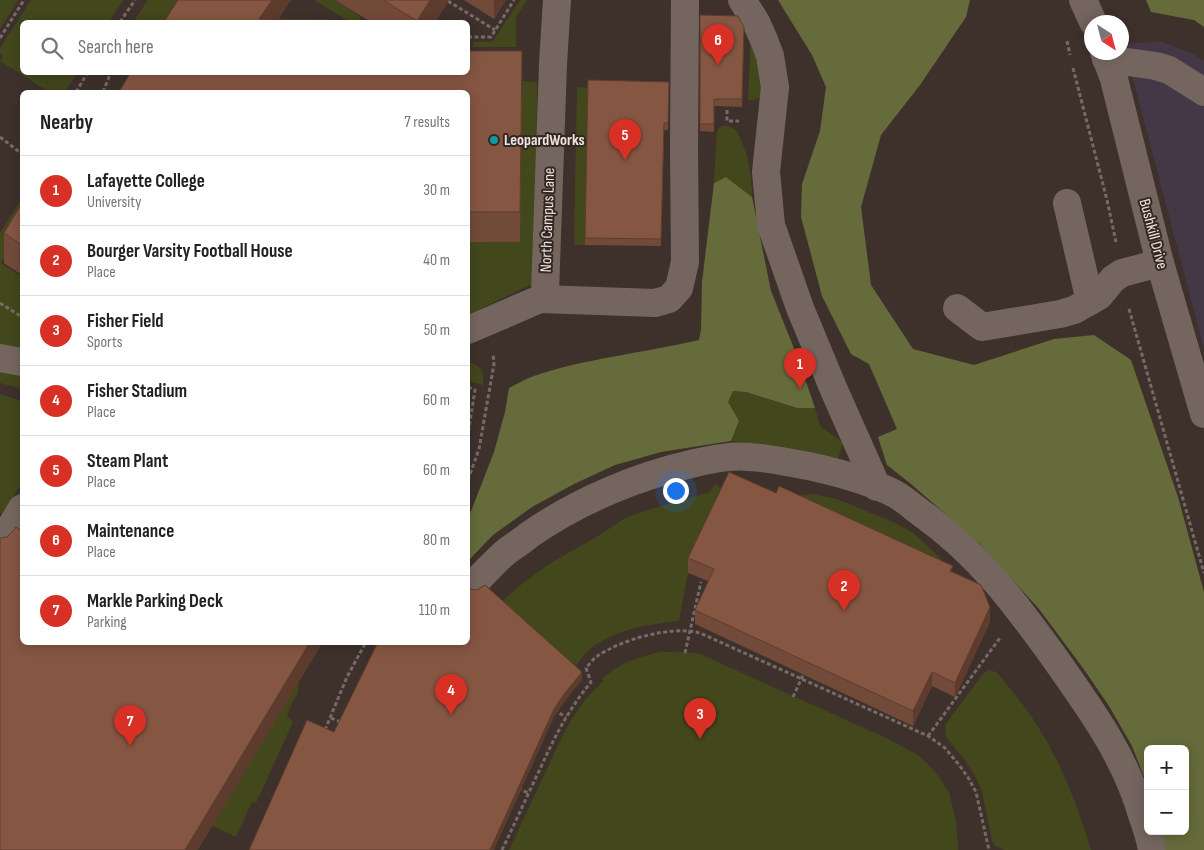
<!DOCTYPE html>
<meta charset="utf-8">
<style>
:root{--surface:#fff;--page:#f6f6f6;--text:#222;--muted:#767676;--line:#e0e0e0;--accent:#d93025}
body{margin:0;font-family:"Sofia Sans Condensed",sans-serif;background:var(--page);color:var(--text)}
.controls{position:absolute;right:15px;bottom:15px;display:grid;overflow:hidden;border-radius:8px;box-shadow:0 2px 12px #0003}
.controls button{width:45px;height:45px;display:grid;place-items:center;padding:0;border:0;border-bottom:1px solid var(--line);background:var(--surface);color:var(--text);font:25px sans-serif}
.compass{position:absolute;left:1084px;top:15px;width:45px;height:45px;border-radius:50%;background:var(--surface);box-shadow:0 2px 12px #0003;rotate:144deg}
.you{position:absolute;left:675px;top:490px;width:18px;height:18px;margin:-12px;border:4px solid #fff;border-radius:50%;background:#1a73e8;box-shadow:0 0 0 8px #1a73e833}
.badge{display:grid;place-items:center;width:32px;height:32px;border-radius:50%;background:var(--accent);color:#fff;font-size:16px;font-weight:700}
.pin{position:absolute;translate:-50% -41px;filter:drop-shadow(0 1px 2px #0008)}
.pin::after{content:'';position:absolute;top:26px;width:18px;height:15px;background:inherit;clip-path:polygon(0 0,100% 0,50% 100%)}
.list{margin:0;padding:0;list-style:none}
h2{display:flex;justify-content:space-between;align-items:center;height:65px;margin:0;padding:0 20px;font-size:21px}
h2 small{font-size:16px;font-weight:400;color:var(--muted)}
.list li{display:grid;grid-template-columns:32px 1fr auto;gap:15px;align-items:center;box-sizing:border-box;height:70px;padding:0 20px;border-top:1px solid var(--line)}
.list b{display:block;font-size:19px;white-space:nowrap}
.list p{margin:0;font-size:16px;white-space:nowrap;color:var(--muted)}
.list em{font-size:16px;font-style:normal;color:var(--muted)}
.icon{flex:none;width:28px;height:28px;fill:none;stroke:currentColor;stroke-width:2;stroke-linecap:round;stroke-linejoin:round}
.map{position:relative;flex:none;width:1204px;height:850px;overflow:hidden}
.search{position:absolute;background:var(--surface);box-shadow:0 2px 12px #0003;left:20px;top:20px;width:450px;height:55px;display:flex;align-items:center;gap:12px;box-sizing:border-box;padding:0 18px;border-radius:8px;color:var(--muted);font-size:19px}
.panel{position:absolute;background:var(--surface);box-shadow:0 2px 12px #0003;left:20px;top:90px;width:450px;height:555px;border-radius:8px}
.map>svg:first-child{display:block}
.commercial{fill:#443746}
.green{fill:#43471c}
.forest{fill:#666b3b}
.lines{fill:none;stroke-linecap:round;stroke-linejoin:round}
.path{stroke:#766a66;stroke-width:3;stroke-dasharray:4 2.5;stroke-linecap:butt}
.minor{stroke:#74665f;stroke-width:28}
.wall{fill:#724a39}
.shaded-wall{fill:#5d3c2e}
.building{fill:#855642;stroke:#5d3c2e}
.culture-dot{fill:#0f9aa8;stroke:#342722;stroke-width:2}
.labels{text-anchor:middle;dominant-baseline:central;stroke-width:4;stroke-linejoin:round;paint-order:stroke}
.poi-label{font-size:16px;font-weight:bold;fill:#ece4e0;stroke:#342722;text-anchor:start}
.street-label{font-size:16px;fill:#ece4e0;stroke:#342722}
</style>
<div class="map">
<svg width="1204" height="850" viewBox="0 0 1204 850">
<rect width="100%" height="100%" fill="#3e312c"/>
<path class="commercial" d="M1160 41 1191 53 1204 61V349L1124 44Z"/>
<g class="green">
<path d="M0 0H18L0 29Z"/>
<path d="M31 0H123L109 22H22V72L77 73 65 92H62L57 89 55 92H49L0 61 3 56 0 54V48Z"/>
<path d="M148 0H189L175 22H133Z"/>
<path d="M314 0H335L361 17 358 22H350Z"/>
<path d="M520 0H527L516 17V47H473V42L493 41Z"/>
<path d="M751 30 765 89 759 98 748 101Z"/>
<path d="M522 81 537 82 536 282 468 315V242Z"/>
<path d="M577 87 588 88 585 245H574Z"/>
<path d="M722 126H729L737 131 747 155 751 177 752 197 726 177 714 183 717 130Z"/>
<path d="M22 198V228L1 263 22 277V350L0 346V233Z"/>
<path d="M468 362C482 366 484 371 483 385L468 381Z"/>
<path d="M0 367 22 372V389L0 383Z"/>
<path d="M733 391 745 392 796 408H815L820 426 843 443 838 459 765 445 731 441 739 421 727 402Z"/>
<path d="M0 394 22 401V483L2 514 0 512Z"/>
<path d="M715 484 721 488 716 498 722 502 688 573 679 621C646 625 609 629 584 655 580 660 576 666 572 671L498 605 518 587 549 564 598 536 625 518 651 509 710 492Z"/>
<path d="M812 494 837 499 893 522 912 532 934 552 953 572 950 579 796 496Z"/>
<path d="M660 652C674 652 687 652 700 654L886 738 918 755 933 769 949 792 956 822 958 844V850H509L561 739 572 718 586 699 603 681 602 679C621 662 636 658 660 652Z"/>
<path d="M988 670C991 671 993 671 996 672 1000 675 1007 685 1011 690 1050 735 1074 793 1091 850H1005L995 846 992 841 982 791 974 774 964 759 946 737 945 725 982 675Z"/>
<path d="M299 679 298 693 292 703 287 716 293 722 256 803 252 802 236 837 210 825Z"/>
</g>
<g class="forest">
<path d="M778 0H970L966 17 920 85 881 135 861 207 871 285 913 349 974 365 1054 339 1094 335 1131 360 1178 497 1204 592V850H1166L1161 831H1185V749H1148V787L1132 746 1109 706 1083 668 1039 609 980 544 911 484 887 465 878 437 897 429 869 364 851 354 822 296 801 217 802 184 820 131 826 87 812 55Z"/>
<path d="M1146 0H1204V27L1194 20 1151 12Z"/>
<path d="M726 177 752 197 771 291 799 361 815 408H797L746 392 733 391 728 402 739 421 731 441 661 452 615 465 574 484 532 507 493 535 468 561V519L494 452 505 412 509 388C517 384 525 379 534 376 587 358 644 353 699 340L701 330 702 282 714 183Z"/>
</g>
<g class="lines">
<g class="path">
<path d="M448 1 495 30"/>
<path d="M120 22 135 0"/>
<path d="M468 37H491L514 0"/>
<path d="M0 38 24 0"/>
<path d="M1067 41 1070 55"/>
<path d="M1073 68 1107 200 1116 242"/>
<path d="M76 92 88 72"/>
<path d="M103 92 111 72"/>
<path d="M727 110V121H739"/>
<path d="M0 137 22 154"/>
<path d="M0 303 22 317"/>
<path d="M1129 309 1204 573"/>
<path d="M468 387 475 390 468 434"/>
<path d="M468 480 479 449 494 364 493 354"/>
<path d="M685 653 701 582"/>
<path d="M793 697 803 675"/>
<path d="M554 710 566 717"/>
<path d="M331 718 343 723"/>
<path d="M325 730 347 677 366 642"/>
<path d="M928 736 1000 638"/>
<path d="M518 788 528 793"/>
<path d="M502 850C515 823 527 796 540 769 555 736 568 710 591 682L586 668C589 665 592 660 596 657 620 640 671 625 700 633L928 736 945 748 960 766 969 779 976 792 989 850"/>
</g>
<g class="minor">
<path d="M742 0 756 22 764 40 770 56 775 87 766 172 771 225 800 308 834 390 877 487"/>
<path d="M1083 0 1093 22"/>
<path d="M1104 52 1114 79 1160 263 1204 414"/>
<path d="M1106 59 1156 66 1169 70 1204 92"/>
<path d="M1067 203 1090 301"/>
<path d="M540 299 655 303 669 299 679 288 685 262 684 148 685 0"/>
<path d="M957 308 982 327 1060 314 1074 310 1099 296 1113 279 1122 273 1160 263"/>
<path d="M468 330 540 299 545 293 553 64 557 0"/>
<path d="M0 358 22 362"/>
<path d="M0 544 22 508"/>
<path d="M474 583C485 573 495 561 507 551 514 546 522 541 529 535 578 501 637 476 695 463 713 459 732 455 750 457 770 458 792 463 813 467 840 473 870 481 895 494 904 499 913 507 921 513 979 554 1015 603 1056 660 1091 710 1125 756 1142 815 1146 826 1150 838 1152 850"/>
</g>
</g>
<g class="wall">
<path d="M335 0H449L435 22H371Z"/>
<path d="M464 0H506L494 19Z"/>
<path d="M700 15 744 27 742 107 714 106V132L700 131Z"/>
<path d="M588 80 669 82 668 130H664L661 246 585 245Z"/>
<path d="M522 81 520 242H468V92Z"/>
<path d="M22 203V275L4 263V233Z"/>
<path d="M776 493 953 572 990 622 955 697 932 686 913 726 695 624V610L708 581 688 573V558Z"/>
</g>
<g class="shaded-wall">
<path d="M272 0H291L277 22 259 19Z"/>
<path d="M430 0H449L435 22H417Z"/>
<path d="M494 0H506L494 19Z"/>
<path d="M522 51V81L520 242V212Z"/>
<path d="M990 607V622L955 697V683Z"/>
<path d="M310 642H323L198 850H185Z"/>
<path d="M582 672V680L565 701 554 717 494 850H490L554 709 565 693Z"/>
<path d="M932 672V686L913 726V711Z"/>
</g>
<g class="building">
<path d="M178 0H272L259 19 331 20V22H164Z"/>
<path d="M383 0H430L417 21Z"/>
<path d="M700 15 738 16 744 27 742 99H714V124H700Z"/>
<path d="M468 51H522L520 212H468V92H119L131 72H468Z"/>
<path d="M588 80 669 82 668 123H664L661 239 585 238Z"/>
<path d="M22 203V245L4 233Z"/>
<path d="M729 472 776 493 779 486 953 566 950 571 981 585 990 607 955 683 932 672 913 711 695 610 714 569 688 558Z"/>
<path d="M16 527 22 531V642H310L185 850H0V538L7 537 13 531Z"/>
<path d="M485 585 582 672 565 693 554 709 490 850H249L307 720 334 732 378 642H468V588L469 589 477 590Z"/>
</g>
<circle class="culture-dot" cx="494" cy="140" r="5"/>
<g class="labels">
<g class="poi-label">
<text x="504" y="140">LeopardWorks</text>
</g>
<g class="street-label">
<text transform="translate(548 220) rotate(-88)">North Campus Lane</text>
<text transform="translate(1153 234) rotate(75)">Bushkill Drive</text>
</g>
</g>
</svg>
<div class="controls">
<button>+</button>
<button>−</button>
</div>
<svg class="compass" viewBox="-18 -18 36 36"><path d="M0-13l5 13h-10z" fill="#e53935"/><path d="M0 13l5-13h-10z" fill="#767676"/></svg>
<div class="you"></div>
<div class="pin badge" style="left:800px;top:389px">1</div>
<div class="pin badge" style="left:844px;top:611px">2</div>
<div class="pin badge" style="left:700px;top:739px">3</div>
<div class="pin badge" style="left:451px;top:715px">4</div>
<div class="pin badge" style="left:625px;top:160px">5</div>
<div class="pin badge" style="left:718px;top:65px">6</div>
<div class="pin badge" style="left:130px;top:746px">7</div>
<div class="search"><svg class="icon" aria-label="search" viewBox="0 0 24 24"><circle cx="10" cy="10" r="6"/><path d="M15 15l6 6"/></svg>Search here</div>
<section class="panel">
<h2>Nearby<small>7 results</small></h2>
<ul class="list">
<li><span class="badge">1</span><div><b>Lafayette College</b><p>University</p></div><em>30 m</em></li>
<li><span class="badge">2</span><div><b>Bourger Varsity Football House</b><p>Place</p></div><em>40 m</em></li>
<li><span class="badge">3</span><div><b>Fisher Field</b><p>Sports</p></div><em>50 m</em></li>
<li><span class="badge">4</span><div><b>Fisher Stadium</b><p>Place</p></div><em>60 m</em></li>
<li><span class="badge">5</span><div><b>Steam Plant</b><p>Place</p></div><em>60 m</em></li>
<li><span class="badge">6</span><div><b>Maintenance</b><p>Place</p></div><em>80 m</em></li>
<li><span class="badge">7</span><div><b>Markle Parking Deck</b><p>Parking</p></div><em>110 m</em></li>
</ul>
</section>
</div>
